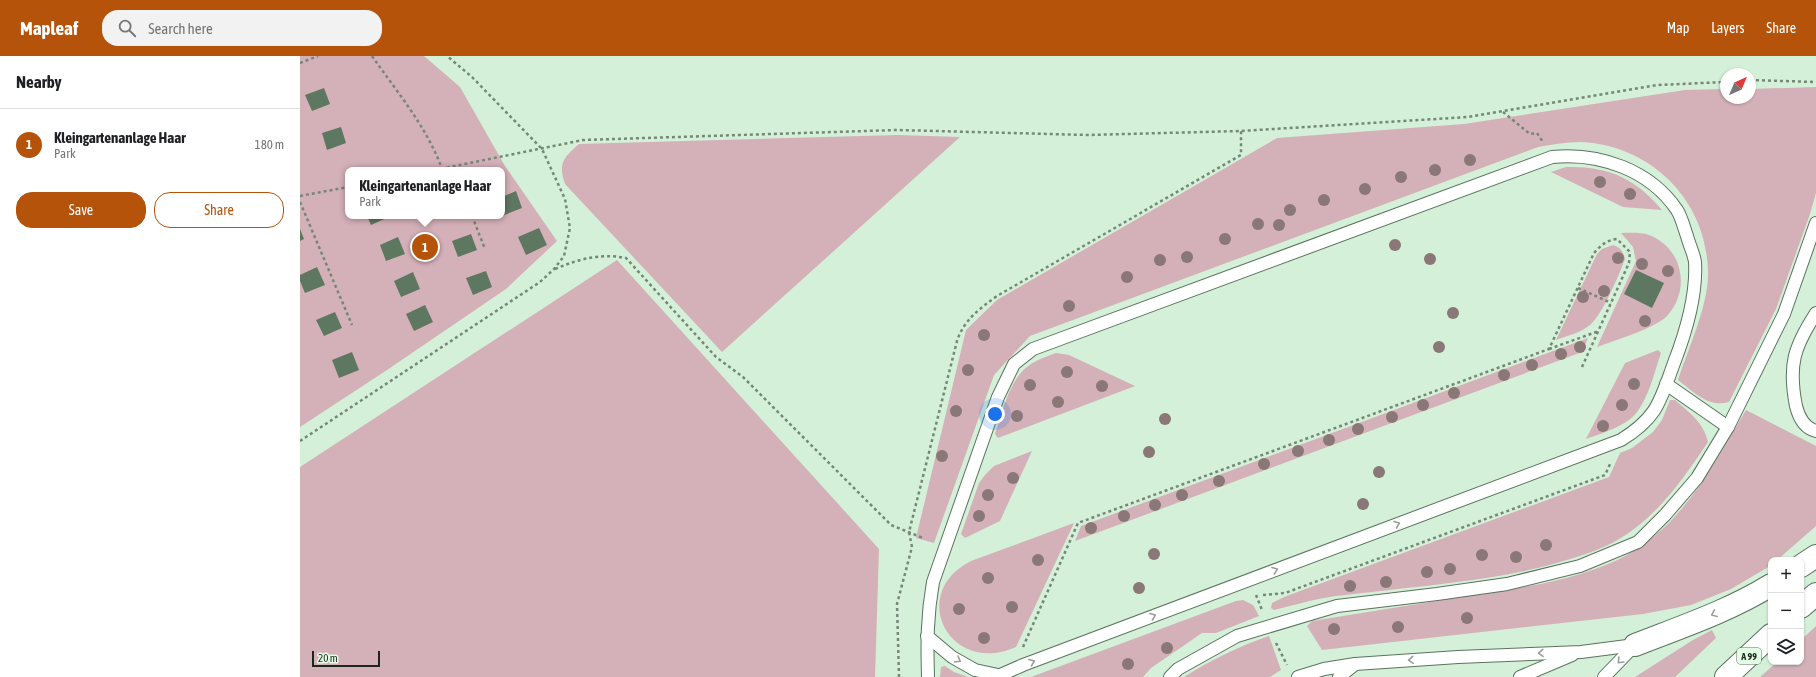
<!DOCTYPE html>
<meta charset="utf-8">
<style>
:root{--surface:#fff;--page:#f2f2f2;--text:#202124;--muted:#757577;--line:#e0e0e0;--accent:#b45309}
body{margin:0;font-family:"Asap Condensed",sans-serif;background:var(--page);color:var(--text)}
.controls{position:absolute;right:12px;bottom:12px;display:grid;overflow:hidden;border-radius:8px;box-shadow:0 1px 3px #0004}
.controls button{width:36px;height:36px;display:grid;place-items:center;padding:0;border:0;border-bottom:1px solid var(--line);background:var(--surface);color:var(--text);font:20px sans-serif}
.compass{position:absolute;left:1420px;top:12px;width:36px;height:36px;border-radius:50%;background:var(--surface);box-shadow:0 1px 3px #0004;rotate:44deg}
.scale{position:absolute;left:12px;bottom:10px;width:68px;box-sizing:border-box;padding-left:4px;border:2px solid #1d271e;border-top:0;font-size:11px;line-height:14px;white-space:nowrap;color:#1d271e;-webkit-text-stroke:3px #e1fee5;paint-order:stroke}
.you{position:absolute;left:695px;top:358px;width:14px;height:14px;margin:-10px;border:3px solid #fff;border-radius:50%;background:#1a73e8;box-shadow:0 0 0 6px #1a73e833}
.badge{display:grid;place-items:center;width:26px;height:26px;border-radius:50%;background:var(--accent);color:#fff;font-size:13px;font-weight:700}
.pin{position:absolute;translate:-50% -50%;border:2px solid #fff;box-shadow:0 1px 4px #0006}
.popup{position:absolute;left:45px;top:111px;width:160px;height:52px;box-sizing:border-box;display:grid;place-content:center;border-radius:8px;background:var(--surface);filter:drop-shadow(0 1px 3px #0005);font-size:13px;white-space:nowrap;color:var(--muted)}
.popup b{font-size:15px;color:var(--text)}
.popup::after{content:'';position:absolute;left:50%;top:100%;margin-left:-8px;border:8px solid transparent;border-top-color:var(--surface)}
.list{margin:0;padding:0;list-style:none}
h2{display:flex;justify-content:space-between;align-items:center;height:52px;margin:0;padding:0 16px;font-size:17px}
h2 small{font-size:13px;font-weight:400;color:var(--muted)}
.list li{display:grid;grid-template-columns:26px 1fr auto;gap:12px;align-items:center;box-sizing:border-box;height:72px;padding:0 16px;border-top:1px solid var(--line)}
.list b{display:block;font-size:15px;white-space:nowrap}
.list p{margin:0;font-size:13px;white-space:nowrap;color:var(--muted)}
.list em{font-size:13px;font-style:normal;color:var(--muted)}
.actions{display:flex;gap:8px;padding:12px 16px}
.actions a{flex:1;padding:9px 0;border:1px solid var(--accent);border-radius:16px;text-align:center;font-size:14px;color:var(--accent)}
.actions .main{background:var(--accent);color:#fff}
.icon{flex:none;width:22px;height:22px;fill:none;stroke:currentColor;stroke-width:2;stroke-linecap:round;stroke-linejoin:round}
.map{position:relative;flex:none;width:1516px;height:621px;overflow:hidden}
header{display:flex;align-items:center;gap:24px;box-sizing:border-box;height:56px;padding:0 20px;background:var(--accent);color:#fff}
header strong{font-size:19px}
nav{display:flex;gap:22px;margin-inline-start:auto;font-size:14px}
.search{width:280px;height:36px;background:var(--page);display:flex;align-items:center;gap:10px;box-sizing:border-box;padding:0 14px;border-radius:16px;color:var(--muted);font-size:15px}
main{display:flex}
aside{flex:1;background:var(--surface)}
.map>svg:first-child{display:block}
.green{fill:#d4b0b8;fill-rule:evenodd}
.building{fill:#5e7761}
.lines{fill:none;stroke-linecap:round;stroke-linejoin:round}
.lane-casing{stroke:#5a735d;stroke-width:14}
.highway-casing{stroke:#5a735d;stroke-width:24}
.path{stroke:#758878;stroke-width:2.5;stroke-dasharray:3 3;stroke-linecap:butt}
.lane{stroke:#fff;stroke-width:12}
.highway{stroke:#fff;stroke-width:22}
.tree{fill:#8a7777}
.oneway{stroke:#999e9a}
.labels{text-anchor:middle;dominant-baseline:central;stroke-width:3;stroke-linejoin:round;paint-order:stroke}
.shield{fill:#e1fee5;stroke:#58685a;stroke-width:1}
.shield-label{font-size:10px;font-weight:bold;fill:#1d271e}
</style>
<header>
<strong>Mapleaf</strong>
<div class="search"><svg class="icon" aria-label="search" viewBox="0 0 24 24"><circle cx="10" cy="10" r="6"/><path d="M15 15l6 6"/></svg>Search here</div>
<nav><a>Map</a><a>Layers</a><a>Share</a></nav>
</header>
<main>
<aside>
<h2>Nearby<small></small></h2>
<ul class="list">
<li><span class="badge">1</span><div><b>Kleingartenanlage Haar</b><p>Park</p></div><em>180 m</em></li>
</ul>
<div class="actions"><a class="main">Save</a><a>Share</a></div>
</aside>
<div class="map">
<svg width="1516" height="621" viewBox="0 0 1516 621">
<rect width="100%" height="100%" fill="#d4f0d8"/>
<g class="green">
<path d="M0 0H124L160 31 205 110 257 185 206 233 87 314 0 371ZM48 114H202V160H48Z"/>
<path d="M1516 31V137L1510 158 1476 253 1429 346C1408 352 1394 336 1378 324 1388 293 1409 248 1408 216 1407 149 1358 96 1293 87 1275 84 1256 88 1238 91L730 280 694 319 634 487 616 482 666 274 697 244 977 82 1164 68 1385 34 1426 33V42H1450V33Z"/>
<path d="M598 79 660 81 422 296 265 128C258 107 263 102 279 88Z"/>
<path d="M1266 111C1308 110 1335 122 1362 154L1323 151 1251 116Z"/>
<path d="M1321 177C1330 177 1340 176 1349 179 1383 192 1391 234 1367 260 1354 273 1315 284 1297 291L1336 205 1333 191Z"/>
<path d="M1313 189C1321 192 1323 195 1325 203 1319 219 1302 259 1290 269 1280 277 1267 280 1256 284L1297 198 1302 193Z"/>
<path d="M317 204 579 493 575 621H0V411Z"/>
<path d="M1288 282 1282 296 775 485 781 470Z"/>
<path d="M1358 294 1361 297C1354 317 1347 351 1329 364 1316 373 1300 378 1286 383L1325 307Z"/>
<path d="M756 297 769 299 835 330 698 382 695 378C703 355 709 322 731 308 739 303 748 300 756 297Z"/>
<path d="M1370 344H1375C1390 357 1404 367 1408 386 1383 423 1358 460 1319 483 1301 494 1280 500 1260 506 1199 524 1135 528 1072 536 1056 538 1040 539 1024 542 1007 545 991 550 974 554L971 552 972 547 984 541 1309 421 1320 397 1332 392 1353 376 1362 364Z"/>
<path d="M1446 354 1516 390V470L1477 504H1471L1470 510 1431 533 1391 549 1343 558 1022 594 1007 570 1012 565 1241 528C1268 522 1302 513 1327 499 1384 467 1414 408 1446 354Z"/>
<path d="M732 395 700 465 665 482 661 478 679 427 685 419 694 410Z"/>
<path d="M774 467 716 591C649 621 607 537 671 505Z"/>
<path d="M943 544 953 549 959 560 916 577H902L851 612 843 621H731L936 545Z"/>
<path d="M1516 570V621H1460L1477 606H1501V584Z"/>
<path d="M1412 574 1416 582 1375 621H1335L1393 584Z"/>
<path d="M969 580 981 614 970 621H884C911 604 939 590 969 580Z"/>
<path d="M645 610 654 616 668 621H640L641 611Z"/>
</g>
<g class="building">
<path d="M24 32 30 48 12 55 5 39Z"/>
<path d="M41 71 46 87 27 94 22 77Z"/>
<path d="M216 135 222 152 202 160V141Z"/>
<path d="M67 160H91L71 169Z"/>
<path d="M239 172 247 189 226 199 218 181Z"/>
<path d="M0 173 4 183 0 185Z"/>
<path d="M171 178 177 194 158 201 152 185Z"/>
<path d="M98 181 105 198 86 205 80 189Z"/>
<path d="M17 211 25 229 5 237 0 225V219Z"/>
<path d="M1336 214 1364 227 1352 252 1324 238Z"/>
<path d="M186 215 192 231 173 239 166 222Z"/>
<path d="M113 216 120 233 101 241 94 225Z"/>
<path d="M125 249 133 266 114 275 106 258Z"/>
<path d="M35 256 42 272 24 280 16 264Z"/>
<path d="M52 296 59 314 39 322 32 304Z"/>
</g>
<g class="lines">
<defs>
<g id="lane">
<path d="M1516 257C1494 291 1488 309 1496 350 1499 362 1504 372 1516 375"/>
<path d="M1366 328 1428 371"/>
<path d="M627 580 652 601 675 614 698 619"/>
<path d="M628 621C627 586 627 560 633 526L698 341 714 308 733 293 1252 101C1299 96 1350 114 1377 154 1382 162 1384 172 1387 180 1389 188 1394 198 1395 206 1397 239 1386 276 1374 307 1360 345 1358 361 1321 384L723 609 696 621"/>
<path d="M870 621 878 613 937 580 1037 550 1137 538 1207 528 1280 510 1338 486 1365 459 1397 422 1428 371 1484 258 1516 167"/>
<path d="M998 621 1024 613 1055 608 1158 601 1281 596 1335 589"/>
<path d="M1039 621 1054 609"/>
<path d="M1220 621 1272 599"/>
<path d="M1304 621 1335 589"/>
</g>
<g id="highway">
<path d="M1501 510 1516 500"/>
<path d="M1501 551 1516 538"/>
<path d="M1335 589C1381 571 1429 555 1471 529"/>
<path d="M1426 621 1471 579"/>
</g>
</defs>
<use href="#lane" class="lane-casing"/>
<use href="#highway" class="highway-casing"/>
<g class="path">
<path d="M72 0C97 36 127 71 142 113"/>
<path d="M0 7 18 0"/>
<path d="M1450 24 1516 26"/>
<path d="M1203 56 1230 78 1237 77 1243 86"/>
<path d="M135 114 283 84 597 74 788 79 941 75 1168 61 1357 29 1426 26"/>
<path d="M0 140 48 131"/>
<path d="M0 146 52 269"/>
<path d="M172 160 185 193"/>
<path d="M255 213C279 203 300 197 326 202L416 301 443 321 591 469 623 482"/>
<path d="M1278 232 1311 247"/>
<path d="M1249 293 1299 275"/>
<path d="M0 385 240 226 254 213 264 200 270 172 265 143 242 93 172 21 147 0"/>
<path d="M956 539 962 554"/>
<path d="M963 539 985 537 1305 419 1311 406"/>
<path d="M976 587 987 609"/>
<path d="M723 591 778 467 1249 293 1294 197C1301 189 1307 184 1317 183L1330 196 1329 207 1282 311"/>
<path d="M599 621 597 548 612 491 609 476 657 285C664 264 679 253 697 240L941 99V75"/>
</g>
<use href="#lane" class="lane"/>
<use href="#highway" class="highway"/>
</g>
<g class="tree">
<circle cx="1170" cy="104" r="6"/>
<circle cx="1135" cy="114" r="6"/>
<circle cx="1101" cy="121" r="6"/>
<circle cx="1300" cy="126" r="6"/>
<circle cx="1065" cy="133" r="6"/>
<circle cx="1330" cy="138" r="6"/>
<circle cx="1024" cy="144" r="6"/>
<circle cx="990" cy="154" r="6"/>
<circle cx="958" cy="168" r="6"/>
<circle cx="979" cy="169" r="6"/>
<circle cx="925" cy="183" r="6"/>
<circle cx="1095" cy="189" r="6"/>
<circle cx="887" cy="201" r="6"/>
<circle cx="1318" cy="202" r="6"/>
<circle cx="1130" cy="203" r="6"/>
<circle cx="860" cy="204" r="6"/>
<circle cx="1342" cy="208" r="6"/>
<circle cx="1368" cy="215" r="6"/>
<circle cx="827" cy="221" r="6"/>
<circle cx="1304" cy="235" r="6"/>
<circle cx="1283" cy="241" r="6"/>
<circle cx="769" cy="250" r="6"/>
<circle cx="1153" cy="257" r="6"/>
<circle cx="1345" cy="265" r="6"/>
<circle cx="684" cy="279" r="6"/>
<circle cx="1139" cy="291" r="6"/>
<circle cx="1280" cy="291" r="6"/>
<circle cx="1261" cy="298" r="6"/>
<circle cx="1232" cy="309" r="6"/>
<circle cx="668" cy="314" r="6"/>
<circle cx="767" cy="316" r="6"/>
<circle cx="1204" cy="319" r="6"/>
<circle cx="1334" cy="328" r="6"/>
<circle cx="730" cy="329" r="6"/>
<circle cx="802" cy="330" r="6"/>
<circle cx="1154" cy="337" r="6"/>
<circle cx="758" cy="346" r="6"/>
<circle cx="1123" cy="349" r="6"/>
<circle cx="1322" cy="349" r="6"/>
<circle cx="656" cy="355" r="6"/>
<circle cx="717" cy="360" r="6"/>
<circle cx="1092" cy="361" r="6"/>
<circle cx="865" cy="363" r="6"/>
<circle cx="1303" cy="370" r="6"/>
<circle cx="1058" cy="373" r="6"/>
<circle cx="1029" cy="384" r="6"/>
<circle cx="998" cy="395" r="6"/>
<circle cx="849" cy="396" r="6"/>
<circle cx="642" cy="400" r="6"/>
<circle cx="964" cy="408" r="6"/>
<circle cx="1079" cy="416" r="6"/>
<circle cx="713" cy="422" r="6"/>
<circle cx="919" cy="425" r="6"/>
<circle cx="688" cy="439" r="6"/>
<circle cx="882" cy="439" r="6"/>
<circle cx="1063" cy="448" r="6"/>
<circle cx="855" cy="449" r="6"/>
<circle cx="679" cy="460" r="6"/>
<circle cx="824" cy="460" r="6"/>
<circle cx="791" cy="472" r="6"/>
<circle cx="1246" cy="489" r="6"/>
<circle cx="854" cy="498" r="6"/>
<circle cx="1182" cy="499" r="6"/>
<circle cx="1216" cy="501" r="6"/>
<circle cx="738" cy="504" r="6"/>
<circle cx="1150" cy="513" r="6"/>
<circle cx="1127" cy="516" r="6"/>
<circle cx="688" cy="522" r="6"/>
<circle cx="1086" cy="526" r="6"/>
<circle cx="1050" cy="530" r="6"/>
<circle cx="839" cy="532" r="6"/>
<circle cx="712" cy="551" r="6"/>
<circle cx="659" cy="553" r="6"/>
<circle cx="1167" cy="562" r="6"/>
<circle cx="1098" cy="571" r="6"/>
<circle cx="1034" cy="573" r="6"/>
<circle cx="684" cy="582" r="6"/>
<circle cx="867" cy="592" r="6"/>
<circle cx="828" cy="608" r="6"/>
</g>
<defs><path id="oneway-chevron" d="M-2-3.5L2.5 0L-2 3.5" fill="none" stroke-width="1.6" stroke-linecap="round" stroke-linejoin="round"/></defs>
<g class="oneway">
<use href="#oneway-chevron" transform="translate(1097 468) rotate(-21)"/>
<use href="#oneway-chevron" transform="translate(975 514) rotate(-21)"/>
<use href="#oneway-chevron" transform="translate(1414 558) rotate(157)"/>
<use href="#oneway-chevron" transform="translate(853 560) rotate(-21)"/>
<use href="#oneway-chevron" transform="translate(1241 597) rotate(178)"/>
<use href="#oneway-chevron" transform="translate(658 604) rotate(30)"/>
<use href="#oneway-chevron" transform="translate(1111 604) rotate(176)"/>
<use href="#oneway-chevron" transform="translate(1320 605) rotate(134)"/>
<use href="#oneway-chevron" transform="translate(732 606) rotate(-21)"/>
</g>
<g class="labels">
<rect class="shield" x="1437" y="592" width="24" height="16" rx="3"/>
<g class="shield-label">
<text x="1449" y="600">A 99</text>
</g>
</g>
</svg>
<div class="controls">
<button>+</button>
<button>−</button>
<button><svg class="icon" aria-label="layers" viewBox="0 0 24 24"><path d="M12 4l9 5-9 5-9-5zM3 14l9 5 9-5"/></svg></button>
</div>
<svg class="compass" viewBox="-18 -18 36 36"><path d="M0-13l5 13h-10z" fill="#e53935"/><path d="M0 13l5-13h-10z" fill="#757577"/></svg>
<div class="scale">20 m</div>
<div class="you"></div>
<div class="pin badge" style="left:125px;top:191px">1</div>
<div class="popup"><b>Kleingartenanlage Haar</b>Park</div>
</div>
</main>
